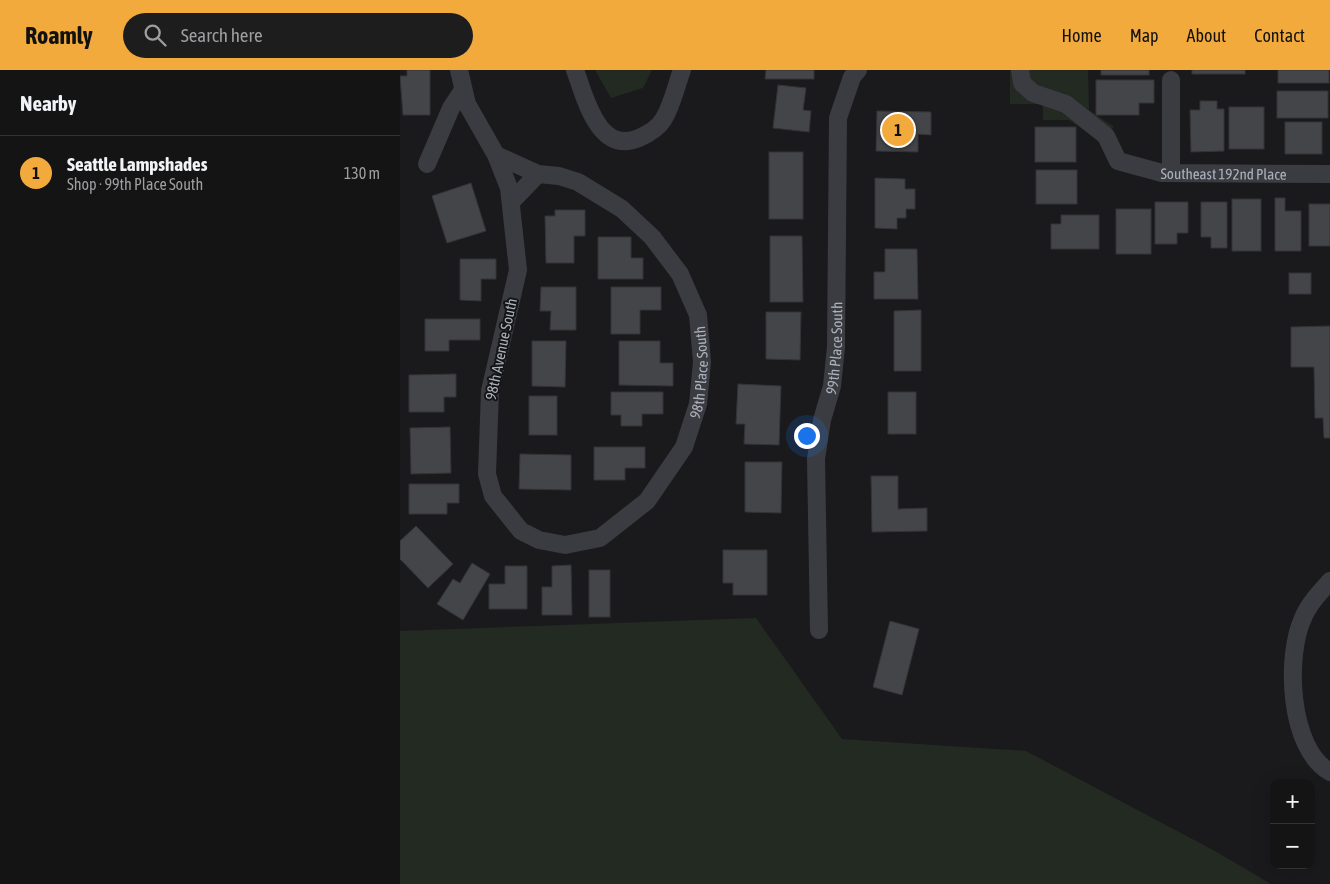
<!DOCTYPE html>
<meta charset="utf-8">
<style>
:root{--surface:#141415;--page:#1d1d1e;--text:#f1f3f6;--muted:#9d9ea0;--line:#333334;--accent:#f2aa3c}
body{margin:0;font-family:"Asap Condensed",sans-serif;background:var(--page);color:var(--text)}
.controls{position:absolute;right:15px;bottom:15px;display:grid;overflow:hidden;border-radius:10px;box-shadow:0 5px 20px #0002}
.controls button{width:45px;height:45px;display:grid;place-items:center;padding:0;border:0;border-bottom:1px solid var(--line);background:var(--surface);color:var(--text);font:25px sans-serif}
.you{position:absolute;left:406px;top:365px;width:18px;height:18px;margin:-12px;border:4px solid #fff;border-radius:50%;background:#1a73e8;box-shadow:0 0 0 8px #1a73e833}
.badge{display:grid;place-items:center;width:32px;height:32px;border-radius:50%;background:var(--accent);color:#111;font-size:16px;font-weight:700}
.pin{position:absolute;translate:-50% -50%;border:2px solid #fff;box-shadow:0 1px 5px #0006}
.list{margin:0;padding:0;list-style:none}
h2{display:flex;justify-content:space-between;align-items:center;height:65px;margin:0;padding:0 20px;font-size:21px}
h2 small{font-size:16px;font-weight:400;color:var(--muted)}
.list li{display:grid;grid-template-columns:32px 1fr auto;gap:15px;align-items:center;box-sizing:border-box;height:75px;padding:0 20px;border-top:1px solid var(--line)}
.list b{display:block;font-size:19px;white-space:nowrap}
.list p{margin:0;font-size:16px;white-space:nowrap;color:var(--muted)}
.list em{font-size:16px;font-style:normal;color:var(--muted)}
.icon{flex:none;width:28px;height:28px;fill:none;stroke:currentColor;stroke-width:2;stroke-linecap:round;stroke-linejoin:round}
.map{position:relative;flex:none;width:930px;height:814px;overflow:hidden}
header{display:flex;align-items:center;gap:30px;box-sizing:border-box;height:70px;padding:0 25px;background:var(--accent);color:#111}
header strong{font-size:24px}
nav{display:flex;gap:28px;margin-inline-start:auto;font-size:18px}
.search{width:350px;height:45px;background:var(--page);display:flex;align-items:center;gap:12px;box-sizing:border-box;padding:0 18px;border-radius:28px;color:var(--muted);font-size:19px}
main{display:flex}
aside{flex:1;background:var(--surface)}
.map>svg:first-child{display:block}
.green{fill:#222a22}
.building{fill:#444549;stroke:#343438}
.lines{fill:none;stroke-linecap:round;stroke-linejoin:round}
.minor{stroke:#3b3c41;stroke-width:18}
.labels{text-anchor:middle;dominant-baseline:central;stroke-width:4;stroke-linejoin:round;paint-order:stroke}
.street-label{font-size:15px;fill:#acb2bc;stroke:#151517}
</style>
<header>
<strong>Roamly</strong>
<div class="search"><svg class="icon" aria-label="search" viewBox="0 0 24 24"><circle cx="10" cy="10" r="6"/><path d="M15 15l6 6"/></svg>Search here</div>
<nav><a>Home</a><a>Map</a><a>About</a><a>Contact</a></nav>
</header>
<main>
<aside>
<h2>Nearby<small></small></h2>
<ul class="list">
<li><span class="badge">1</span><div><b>Seattle Lampshades</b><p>Shop · 99th Place South</p></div><em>130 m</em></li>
</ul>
</aside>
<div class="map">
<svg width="930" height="814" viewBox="0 0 930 814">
<rect width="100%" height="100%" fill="#1a1a1c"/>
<g class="green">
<path d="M195 0H252L243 18 211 28Z"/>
<path d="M610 0H688L689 40 714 57 698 70 669 50H643V34H610Z"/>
<path d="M356 548 442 669 626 681 815 781 871 814H0V561Z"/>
</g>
<g class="building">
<path d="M7 0H30V45H3L0 6H7Z"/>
<path d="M366 0H414V9H365Z"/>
<rect x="701" y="0" width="48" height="5"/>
<rect x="792" y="0" width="53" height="4"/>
<rect x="878" y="0" width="51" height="13"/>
<path d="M696 10H754V33H739V45H696Z"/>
<path d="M378 15 406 18 403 40 411 41 409 62 373 58Z"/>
<rect x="877" y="21" width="51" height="27"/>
<path d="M800 31H817V39H824V81L791 82 790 40H800Z"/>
<rect x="829" y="37" width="35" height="42"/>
<path d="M477 41 531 42V65L518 64V82L476 81Z"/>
<rect x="885" y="52" width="37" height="32"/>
<rect x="635" y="57" width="41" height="35"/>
<rect x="369" y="82" width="34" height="67"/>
<rect x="636" y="100" width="41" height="34"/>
<path d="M475 108 505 109V119H515V139H506V148H497V159L475 158Z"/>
<path d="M71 113 86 161 47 173 32 126Z"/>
<path d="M875 128H885V141H901V181H875Z"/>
<rect x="832" y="129" width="29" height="52"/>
<path d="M755 132H788V163H777V174H755Z"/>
<path d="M801 132H827V178H811V167H801Z"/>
<rect x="909" y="134" width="21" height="42"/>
<rect x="716" y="139" width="35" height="45"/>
<path d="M155 140H185V166H174V193H146L145 146H155Z"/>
<path d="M661 145H699V179H651V154H661Z"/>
<path d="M370 166H402L403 232H370Z"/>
<path d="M198 167H231V188H243V209H198Z"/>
<path d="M485 179H517L518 229H474V202H485Z"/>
<path d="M60 189H96V209H81V231L60 230Z"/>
<rect x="889" y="203" width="22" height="21"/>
<path d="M141 217H176V260H150L151 241H140Z"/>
<path d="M211 217H261V240H240V264H211Z"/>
<path d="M521 240V301H494V241Z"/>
<path d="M366 242H401L400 290 366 289Z"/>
<path d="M25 249H80V270H49V281H25Z"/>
<path d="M930 256V368H924L923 348H915L914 297H891V257Z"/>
<path d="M132 271H166L165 317 132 316Z"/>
<path d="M219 271H260V293H273V316L219 315Z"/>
<path d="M56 304V327H44V342H9V305Z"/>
<path d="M338 314 381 316 379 375 344 374 345 354H336Z"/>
<path d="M211 322H263V344H242V356H221V345H211Z"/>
<rect x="488" y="322" width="28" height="42"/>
<rect x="129" y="326" width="28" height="39"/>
<path d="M50 357 51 403 11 404 10 358Z"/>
<path d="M194 377H245V398H225V410H194Z"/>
<path d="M120 384 171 385V420L119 419Z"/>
<path d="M345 392H382L381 443 345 442Z"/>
<path d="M471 406H498V439L527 438V461L472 462Z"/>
<path d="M9 414H59V433H47V444H9Z"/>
<path d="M16 456 53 494 28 518 0 489V471Z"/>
<path d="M323 480H367V525H333V513H323Z"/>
<path d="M72 493 90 504 63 550 37 534 53 509 60 513Z"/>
<path d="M171 495 172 545H142V517H152V496Z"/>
<path d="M105 496H127V539H89V514H105Z"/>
<rect x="189" y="500" width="21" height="47"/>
<path d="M490 551 519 559 502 625 473 617Z"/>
</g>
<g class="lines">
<g class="minor">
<path id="s1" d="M59 0 67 34 96 85 109 118 118 200 90 321 87 404 93 426 121 461 139 470 165 475 200 468 247 431 284 377 298 334 302 292 298 245 280 204 252 167 222 139 178 112 159 106 138 104 96 85"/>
<path d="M175 0C185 27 198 85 239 68 248 64 258 58 263 50 272 36 276 16 282 0"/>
<path id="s2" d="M620 0 622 13 633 23 666 34 706 66 718 91 762 103 930 104"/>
<path d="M771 10V103"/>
<path d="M27 94 51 38 63 20"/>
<path d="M111 132 138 104"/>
<path d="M930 511C920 522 909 534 903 548 885 587 889 679 930 702"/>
<path id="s3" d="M419 560 416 389 422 350 432 316 436 277 438 48 452 7 458 0"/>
</g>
</g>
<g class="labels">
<g class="street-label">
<text stroke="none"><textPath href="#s2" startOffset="249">Southeast 192nd Place</textPath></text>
<text stroke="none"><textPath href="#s3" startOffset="284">99th Place South</textPath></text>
<text transform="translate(101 279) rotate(-78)">98th Avenue South</text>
<text stroke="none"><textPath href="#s1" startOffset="771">98th Place South</textPath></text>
</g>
</g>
</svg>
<div class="controls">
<button>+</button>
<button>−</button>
</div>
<div class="you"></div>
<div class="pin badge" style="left:498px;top:60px">1</div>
</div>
</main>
